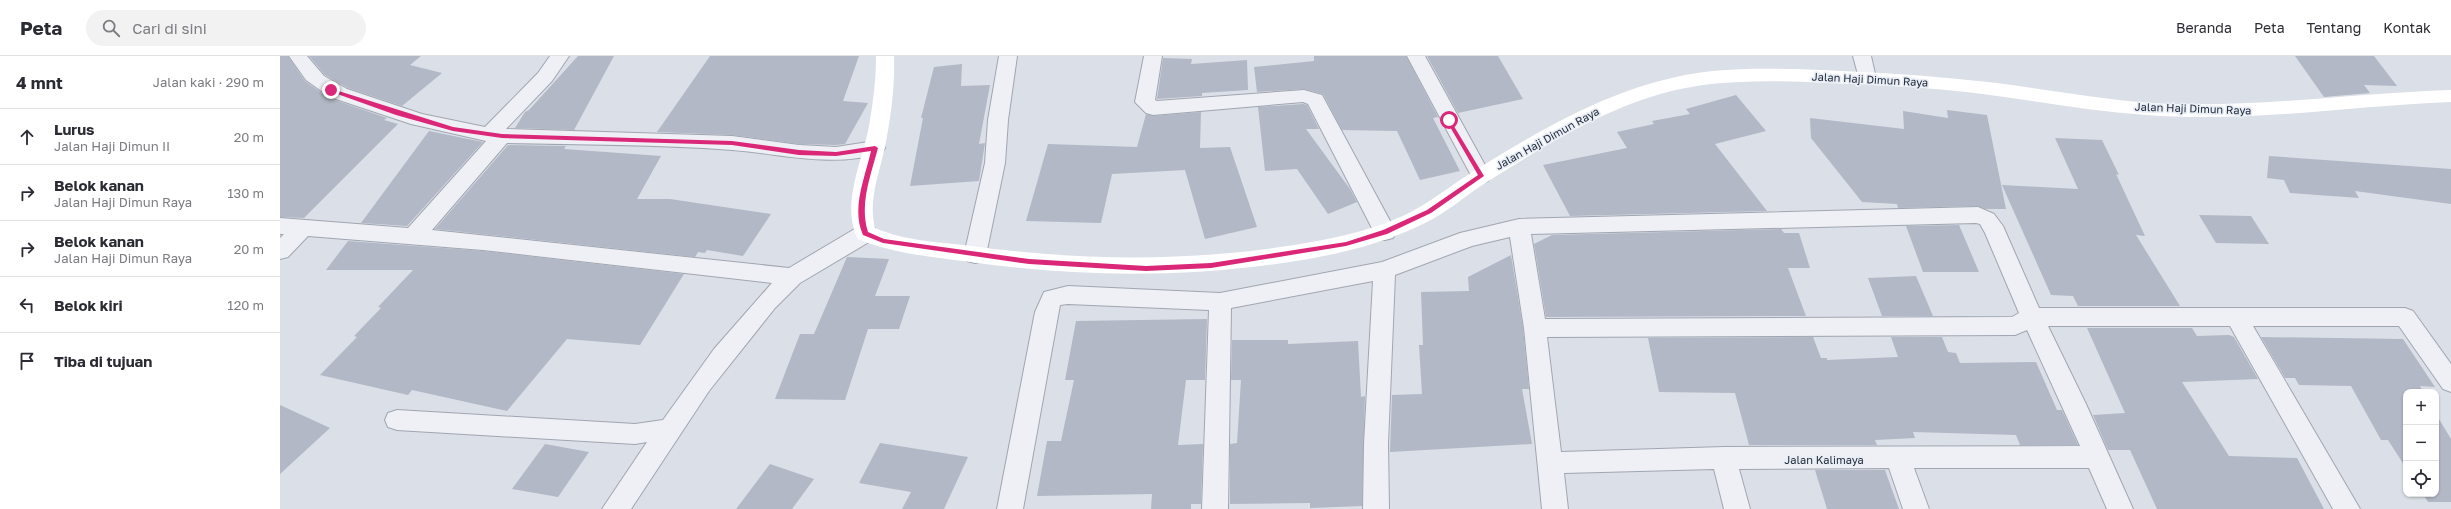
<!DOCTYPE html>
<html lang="id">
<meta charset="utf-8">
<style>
:root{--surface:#fff;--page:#f2f2f3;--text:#2b2b33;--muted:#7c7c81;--line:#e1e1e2}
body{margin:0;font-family:"Golos Text",sans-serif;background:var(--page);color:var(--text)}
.controls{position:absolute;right:12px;bottom:12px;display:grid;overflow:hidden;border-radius:8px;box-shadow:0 1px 3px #0004}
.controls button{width:36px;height:36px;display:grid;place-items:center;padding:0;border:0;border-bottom:1px solid var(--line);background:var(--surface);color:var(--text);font:20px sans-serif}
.stop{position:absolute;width:12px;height:12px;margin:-9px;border:3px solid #db2777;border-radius:50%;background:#fff}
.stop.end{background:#db2777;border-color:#fff;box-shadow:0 1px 4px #0008}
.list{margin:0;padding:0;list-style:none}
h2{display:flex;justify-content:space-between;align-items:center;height:52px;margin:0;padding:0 16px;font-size:17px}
h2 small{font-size:13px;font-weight:400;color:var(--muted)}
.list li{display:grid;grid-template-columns:26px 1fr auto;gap:12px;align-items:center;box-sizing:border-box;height:56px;padding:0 16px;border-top:1px solid var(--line)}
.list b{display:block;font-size:15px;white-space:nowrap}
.list p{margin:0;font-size:13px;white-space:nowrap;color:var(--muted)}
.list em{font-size:13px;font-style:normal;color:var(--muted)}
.icon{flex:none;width:22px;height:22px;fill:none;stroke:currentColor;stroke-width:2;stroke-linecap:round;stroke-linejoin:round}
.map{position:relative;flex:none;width:2171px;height:453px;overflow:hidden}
header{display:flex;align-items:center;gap:24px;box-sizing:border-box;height:56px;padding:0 20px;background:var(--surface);border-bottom:1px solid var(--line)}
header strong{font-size:19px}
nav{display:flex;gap:22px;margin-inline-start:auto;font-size:14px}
.search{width:280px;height:36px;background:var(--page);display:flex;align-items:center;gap:10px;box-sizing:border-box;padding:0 14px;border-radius:22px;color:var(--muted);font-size:15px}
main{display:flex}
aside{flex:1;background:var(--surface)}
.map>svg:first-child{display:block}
.building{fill:#b2b8c5}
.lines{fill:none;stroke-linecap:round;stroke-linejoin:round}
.street-casing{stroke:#a0a6b1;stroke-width:2}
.street{fill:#eef0f5;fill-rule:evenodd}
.secondary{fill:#fff;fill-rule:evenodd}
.route{fill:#db2777}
.labels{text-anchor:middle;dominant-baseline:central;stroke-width:3.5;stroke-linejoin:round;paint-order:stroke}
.street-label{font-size:11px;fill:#232d3f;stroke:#eaeef5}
</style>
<header>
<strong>Peta</strong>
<div class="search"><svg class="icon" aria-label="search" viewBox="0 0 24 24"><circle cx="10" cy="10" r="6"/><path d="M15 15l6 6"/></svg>Cari di sini</div>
<nav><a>Beranda</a><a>Peta</a><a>Tentang</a><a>Kontak</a></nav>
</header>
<main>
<aside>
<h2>4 mnt<small>Jalan kaki · 290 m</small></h2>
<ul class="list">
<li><svg class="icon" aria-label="ahead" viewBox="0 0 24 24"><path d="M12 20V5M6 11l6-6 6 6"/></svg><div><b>Lurus</b><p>Jalan Haji Dimun II</p></div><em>20 m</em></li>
<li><svg class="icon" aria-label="right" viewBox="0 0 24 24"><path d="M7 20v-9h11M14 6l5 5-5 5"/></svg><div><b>Belok kanan</b><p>Jalan Haji Dimun Raya</p></div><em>130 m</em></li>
<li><svg class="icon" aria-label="right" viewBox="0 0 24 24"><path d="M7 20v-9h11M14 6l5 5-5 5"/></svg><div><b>Belok kanan</b><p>Jalan Haji Dimun Raya</p></div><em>20 m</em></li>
<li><svg class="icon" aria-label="left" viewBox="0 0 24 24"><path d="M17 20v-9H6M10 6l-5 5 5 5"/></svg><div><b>Belok kiri</b></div><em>120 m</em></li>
<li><svg class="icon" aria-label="arrive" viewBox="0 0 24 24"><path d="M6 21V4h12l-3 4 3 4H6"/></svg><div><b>Tiba di tujuan</b></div></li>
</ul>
</aside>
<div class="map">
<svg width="2171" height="453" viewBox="0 0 2171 453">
<rect width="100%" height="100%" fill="#dbdfe7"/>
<g class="building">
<path d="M0 0H8L25 25 49 42 107 62 104 64 118 68 24 162 0 161Z"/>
<path d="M29 0H141L130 9 162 17 122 50 68 32 45 19Z"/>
<path d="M298 0H334L294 74 235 72 245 56 249 54Z"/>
<path d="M430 0H579L563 45 588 47 565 88 556 89 519 88 452 79 377 76Z"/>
<path d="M1034 0H1126L1158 61 1153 62 1180 115 1140 124 1117 75 1062 74 1043 38 1024 33 977 36 974 11 1034 5Z"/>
<path d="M1147 0H1218L1243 43 1178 57Z"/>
<path d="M2015 0H2094L2117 30 2084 29 2090 37 2044 41Z"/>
<path d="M883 2 912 3 911 8 967 4 968 34 922 37V40L877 43Z"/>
<path d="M682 8 681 30 710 29 699 88 705 87 699 125 630 130 643 62H641L654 11Z"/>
<path d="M1456 39 1486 75 1435 88 1487 155 1290 160 1263 109 1347 92 1337 76 1374 68 1372 65 1410 58 1406 53Z"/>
<path d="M1023 48 1027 49 1039 73H1026L1070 133 1077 146 1048 158 1017 113 985 115 978 51Z"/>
<path d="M1667 54 1707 59 1726 153H1705L1698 150 1618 152 1617 148 1582 146 1531 82 1530 62 1624 73 1623 55 1668 62Z"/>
<path d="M921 56 920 92 950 91 977 171 925 183 905 114 832 118 821 167 746 165 768 88 857 91 866 58 873 60Z"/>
<path d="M149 75 203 86 127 170 81 167Z"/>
<path d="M1775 82 1822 84 1839 119 1836 118 1865 180 1856 179 1900 250H1798L1793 240 1771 239 1722 129 1798 133Z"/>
<path d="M228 89 286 90 284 93 381 100 357 143H390L491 158 463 200 427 194 425 197 418 196 415 201 155 173Z"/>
<path d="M1989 100 2171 113V148L2075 135 2079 142 2010 137 2004 124 1987 122Z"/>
<path d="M1919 159 1971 160 1989 188 1936 187Z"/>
<path d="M1679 169 1699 216H1643L1626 170Z"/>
<path d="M1501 173 1504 177H1519L1530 212H1508L1526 260 1266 261 1254 188 1272 179Z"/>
<path d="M68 185 203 195 404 218 360 289 287 283 227 355 132 334 128 339 40 319 77 281 74 280 101 252 98 251 133 214H46Z"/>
<path d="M1231 199 1243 272 1249 333H1242L1252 388 1110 396 1112 339 1142 338 1139 289H1143L1141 236 1189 235 1188 221Z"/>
<path d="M567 201 609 203 595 240H630L619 273H588L565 344 495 343 520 278H534Z"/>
<path d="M1636 220 1653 260H1602L1588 222Z"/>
<path d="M927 263 925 324H906L898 389 923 388 921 448H911V453H871L872 438 757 440 767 385H781L794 324H785L796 265Z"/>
<path d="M1807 272H1912L1917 280 1949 279 1954 281 1978 323 1902 326 1949 400 2017 402 2044 453H1877L1850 394H1828L1813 359 1845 357Z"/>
<path d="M1533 281 1541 302H1547V304L1618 301 1611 281H1662L1668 296 1676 297 1680 307 1756 306 1777 354H1782L1798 389H1740L1736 379 1633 376 1635 382 1595 384 1597 389H1469L1455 337 1379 336 1368 282Z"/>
<path d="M1981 281 2123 283 2155 331 2140 330 2143 336H2126V412L2108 384H2101L2071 330 2019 329 2015 322H2005Z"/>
<path d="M952 284H1008V288L1078 285 1081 341 1085 340 1082 450 1030 452V447L950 448V388L957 387 961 324H951Z"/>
<path d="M0 349 50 372 0 418Z"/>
<path d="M2156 358 2171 383V446H2148L2143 438H2156Z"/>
<path d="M600 387 688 401 664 453H622L631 436 579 427Z"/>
<path d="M265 388 309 396 278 441 232 433Z"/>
<path d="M490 408 534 423 512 453H456Z"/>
<path d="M1535 414H1605L1619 453H1547Z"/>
</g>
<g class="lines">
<defs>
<g id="street">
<path d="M9 0H27L44 20 67 33 142 58 205 71 258 17 270 0H289L272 25 226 73 452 80 519 89 556 91 595 85 602 87 605 92 602 97C551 112 503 98 452 94 377 88 302 89 227 87L152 174 509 212 578 171 586 169 594 171 597 177 594 183 520 227 495 252 429 335 351 453H322L367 386 355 388 117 374 108 371 105 364 108 357 117 354 355 368 383 364 434 293 492 227 203 194 28 180 8 201 0 203V182L4 178H0V162L128 172 206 85 131 68 50 41 26 24Z"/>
<path d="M719 0H737L728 64 725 107 706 199 703 205 695 207 687 205 684 199 705 107 708 64Z"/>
<path d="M864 0H882L875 44 877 45 1024 34 1042 39 1116 176 1113 182 1105 184 1097 182 1028 48 1023 46 873 59 866 57 855 46Z"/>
<path d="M1127 0H1145L1211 120 1208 125 1201 127 1194 125Z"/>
<path d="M1573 0H1591L1596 22 1594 26 1587 28 1580 26Z"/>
<path d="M1698 151 1714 158 1723 170 1759 252H2125L2133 255 2171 308V336L2163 333 2119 270H1973L2080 453H2053L1950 270H1768L1806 348 1853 453H1827L1809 412H1634L1649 453H1623L1609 412 1459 413 1470 453H1444L1434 413 1284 417 1288 453H1262L1244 272 1230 181 1192 190 1115 219 1108 388 1109 453H1083L1084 388 1093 225 951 252 948 453H922L929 254 788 248 780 249 743 453H717L755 256 764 236 788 230 940 237 1102 206 1180 177 1239 163ZM1696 167 1700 168 1705 177 1739 257 1732 261 1265 263 1251 178ZM1747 274 1800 390 1444 391 1281 396 1267 281 1735 279Z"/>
</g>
</defs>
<use href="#street" class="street-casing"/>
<use href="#street" class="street"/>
<path class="secondary" d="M596 0H614C615 31 611 61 605 91 599 118 588 145 595 172 625 185 659 186 691 190 794 204 897 206 1000 191 1042 185 1086 177 1125 159 1150 147 1171 129 1194 115 1268 69 1343 25 1432 15 1475 11 1519 13 1562 15 1614 17 1665 21 1717 27 1768 34 1819 43 1870 47 1971 53 2071 37 2171 34V46C2070 50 1968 67 1866 59 1809 55 1752 44 1695 37 1646 31 1596 29 1547 27 1508 25 1470 24 1431 28 1348 37 1277 82 1207 126 1186 139 1168 156 1145 167 1101 189 1052 200 1003 207 899 222 795 221 691 206 653 201 614 198 578 183 560 150 583 103 589 70 593 47 596 24 596 0Z"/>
</g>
<path class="route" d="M49 32 173 71 222 78 452 85 519 94 556 96 595 90 598 92C591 119 579 148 588 176L604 183 749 203 866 210 931 207 1066 186 1103 174 1147 154 1198 119 1166 64 1169 62 1204 120 1151 157 1107 178 1066 190 931 212 866 215 749 208 603 187 583 179C571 152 585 122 591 95L556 100 519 99 452 89 222 82 173 75 116 59 49 35Z"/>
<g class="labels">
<g class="street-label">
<text transform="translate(1590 23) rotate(3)">Jalan Haji Dimun Raya</text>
<text transform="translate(1913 52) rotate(2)">Jalan Haji Dimun Raya</text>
<text transform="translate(1267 82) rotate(-29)">Jalan Haji Dimun Raya</text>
<text x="1544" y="403">Jalan Kalimaya</text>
</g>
</g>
</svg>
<div class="controls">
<button>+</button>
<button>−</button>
<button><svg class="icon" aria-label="locate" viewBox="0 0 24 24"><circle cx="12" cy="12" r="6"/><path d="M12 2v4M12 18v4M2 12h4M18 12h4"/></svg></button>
</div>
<div class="stop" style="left:1169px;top:64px"></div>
<div class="stop end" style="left:51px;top:34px"></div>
</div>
</main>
